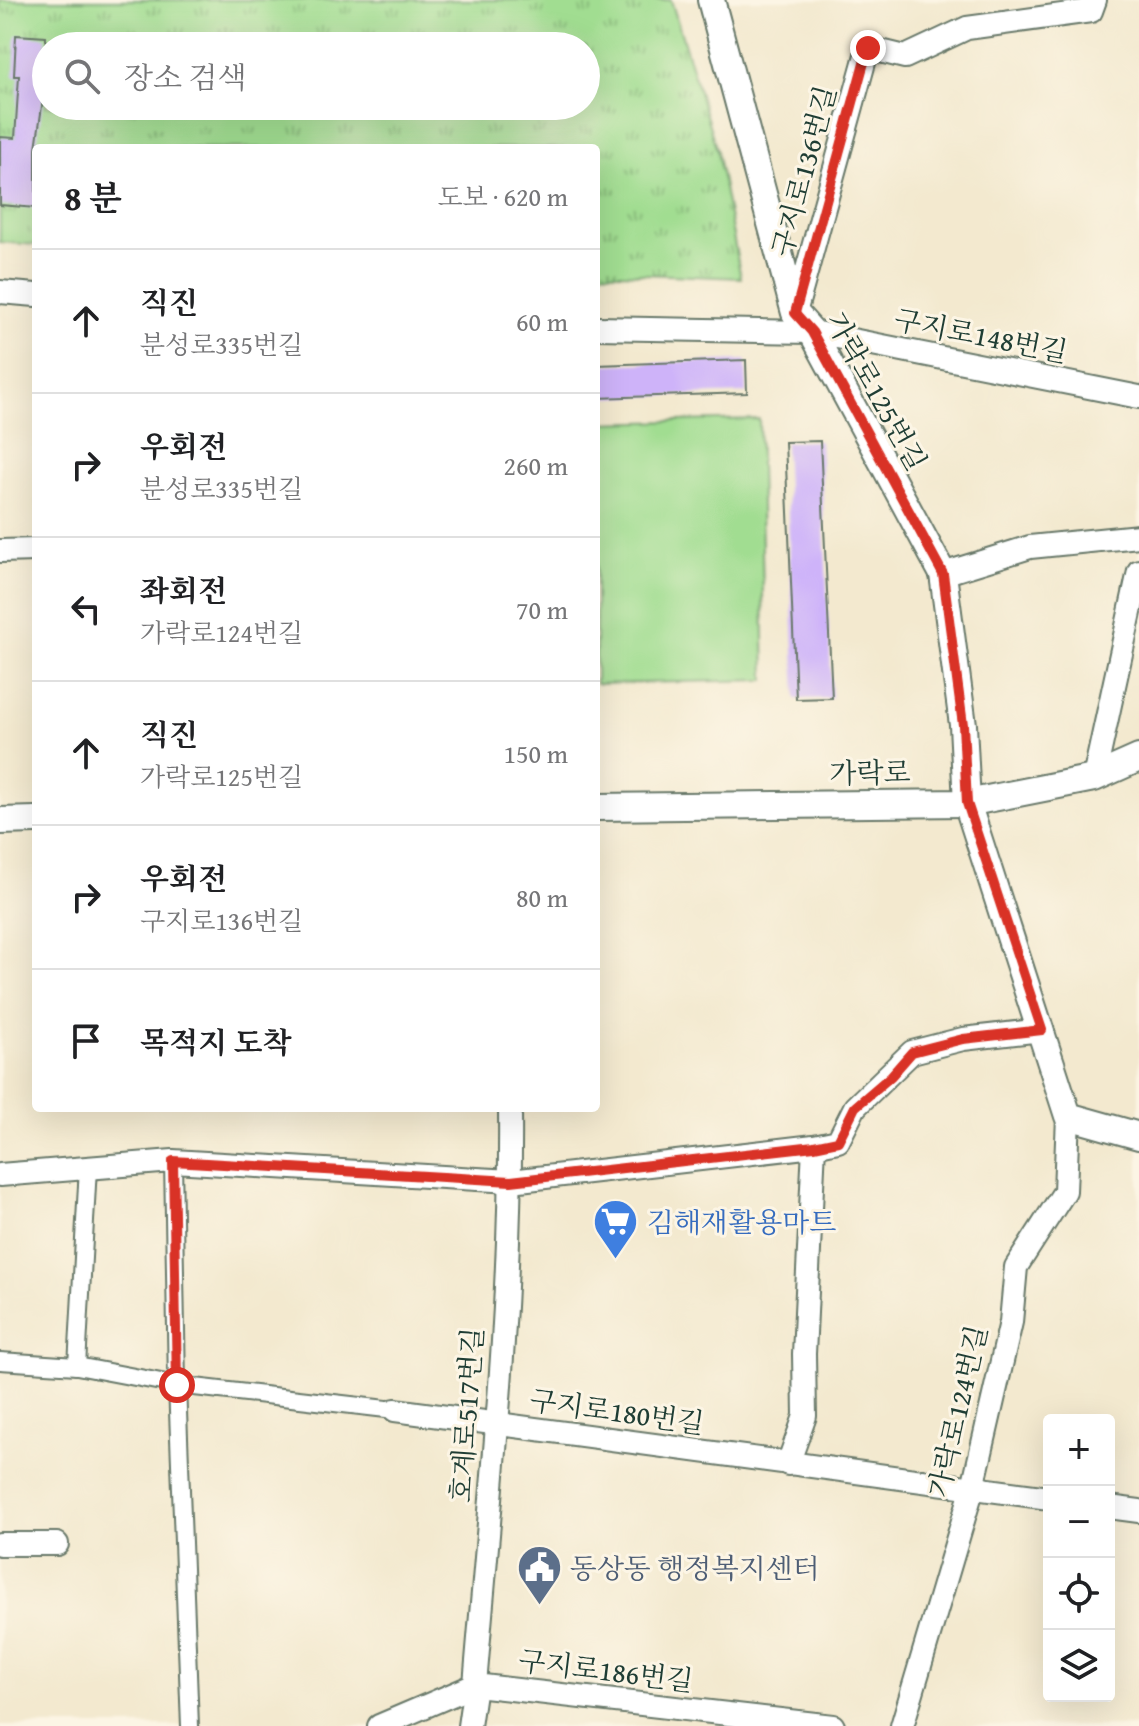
<!DOCTYPE html>
<html lang="ko">
<meta charset="utf-8">
<style>
:root{--surface:#fff;--page:#f2f2f2;--text:#202124;--muted:#757577;--line:#e0e0e0}
body{margin:0;font-family:"Gentium Book Plus","Noto Serif KR",serif;background:var(--page);color:var(--text)}
.controls{position:absolute;right:24px;bottom:24px;display:grid;overflow:hidden;border-radius:8px;box-shadow:0 8px 32px #0002}
.controls button{width:72px;height:72px;display:grid;place-items:center;padding:0;border:0;border-bottom:2px solid var(--line);background:var(--surface);color:var(--text);font:40px sans-serif}
.stop{position:absolute;width:24px;height:24px;margin:-18px;border:6px solid #d93025;border-radius:50%;background:#fff}
.stop.end{background:#d93025;border-color:#fff;box-shadow:0 2px 8px #0008}
.list{margin:0;padding:0;list-style:none}
h2{display:flex;justify-content:space-between;align-items:center;height:104px;margin:0;padding:0 32px;font-size:34px}
h2 small{font-size:26px;font-weight:400;color:var(--muted)}
.list li{display:grid;grid-template-columns:52px 1fr auto;gap:24px;align-items:center;box-sizing:border-box;height:144px;padding:0 32px;border-top:2px solid var(--line)}
.list b{display:block;font-size:30px;white-space:nowrap}
.list p{margin:0;font-size:26px;white-space:nowrap;color:var(--muted)}
.list em{font-size:26px;font-style:normal;color:var(--muted)}
.icon{flex:none;width:44px;height:44px;fill:none;stroke:currentColor;stroke-width:2;stroke-linecap:round;stroke-linejoin:round}
.map{position:relative;flex:none;width:1139px;height:1726px;overflow:hidden}
.search{position:absolute;background:var(--surface);box-shadow:0 8px 32px #0002;left:32px;top:32px;width:568px;height:88px;display:flex;align-items:center;gap:20px;box-sizing:border-box;padding:0 28px;border-radius:44px;color:var(--muted);font-size:30px}
.panel{position:absolute;background:var(--surface);box-shadow:0 8px 32px #0002;left:32px;top:144px;width:568px;height:968px;border-radius:8px}
.map>svg:first-child{display:block}
.park{fill:url(#park-tufts);stroke:#608d62;stroke-width:2;fill-rule:evenodd}
.pitch{fill:#a1dd91;stroke:#608d62;stroke-width:2}
.building{fill:#ceb3f9}
.lines{fill:none;stroke-linecap:round;stroke-linejoin:round}
.pedestrian-casing{stroke:#69796a;stroke-width:20}
.minor-casing{stroke:#69796a;stroke-width:26}
.tertiary-casing{stroke:#69796a;stroke-width:30}
.pedestrian{stroke:#fff;stroke-width:16}
.minor{stroke:#fff;stroke-width:22}
.tertiary{stroke:#fff;stroke-width:26}
.route{stroke:#d93025;stroke-width:10}
.labels{text-anchor:middle;dominant-baseline:central;stroke-width:6;stroke-linejoin:round;paint-order:stroke}
.street-label{font-size:28px;fill:#1f3d34;stroke:#fcf5e5}
.shop-label{font-size:28px;fill:#366cbe;stroke:#fcf5e5;text-anchor:start}
.service-label{font-size:28px;fill:#4e5e75;stroke:#fcf5e5;text-anchor:start}
</style>
<div class="map">
<svg width="1139" height="1726" viewBox="0 0 1139 1726">
<defs>
<pattern id="park-tufts" width="24" height="20" patternUnits="userSpaceOnUse" patternTransform="scale(2)"><rect width="24" height="20" fill="#a1dd91"/><path d="M3 7l-1-3M5 7V3M7 7l1-3M15 17l-1-3M17 17v-4M19 17l1-3" fill="none" stroke="#83b477"/></pattern>
</defs>
<rect width="100%" height="100%" fill="#fcf5e5"/>
<filter id="ink" filterUnits="userSpaceOnUse"><feTurbulence type="fractalNoise" baseFrequency=".0125" numOctaves="2"/><feDisplacementMap in="SourceGraphic" scale="16" xChannelSelector="R" yChannelSelector="G"/><feConvolveMatrix kernelMatrix="1 2 1 2 8 2 1 2 1" color-interpolation-filters="sRGB"/></filter>
<filter id="wash" filterUnits="userSpaceOnUse"><feTurbulence type="fractalNoise" baseFrequency=".006" numOctaves="4" result="noise"/><feDisplacementMap in="SourceGraphic" scale="32" xChannelSelector="R" yChannelSelector="G"/><feGaussianBlur stdDeviation="1.8" result="paint"/><feColorMatrix in="noise" values="0 0 0 0 0 0 0 0 0 0 0 0 0 0 0 0 0 1.4 0 .05"/><feComposite in="paint" operator="in"/></filter>
<g filter="url(#wash)">
<rect width="100%" height="100%" fill="#f3e9cf"/>
<path class="park" d="M0 0H671L717 151 741 278 596 272V148H36V245L0 242ZM46 46H586V106H46Z"/>
<path class="pitch" d="M759 419 765 680 596 684V423Z"/>
<g id="blocks">
<g class="building">
<path d="M16 35 46 37V78L36 148V208L0 205V137L15 138 19 76H14Z"/>
<path d="M746 360 747 393 596 398V365Z"/>
<path d="M820 441 832 698 796 699 785 442Z"/>
</g>
</g>
</g>
<g filter="url(#ink)">
<use href="#blocks" fill-opacity="0" stroke="#69796a" stroke-width="2"/>
<g class="lines">
<defs>
<g id="pedestrian">
<path d="M173 1161 177 1385 190 1726"/>
<path d="M0 1361 77 1366 177 1385 395 1410"/>
<path d="M77 1366 88 1167"/>
</g>
<g id="minor">
<path d="M0 292 36 295"/>
<path d="M795 313 868 48 905 57 967 28 1091 11 1095 0"/>
<path d="M596 328 812 332 1139 397"/>
<path d="M0 551 36 550"/>
<path d="M943 574 1030 547 1139 536"/>
<path d="M1094 778 1139 571"/>
<path d="M0 1175 173 1161 511 1181 814 1146 838 1141 855 1107 912 1052 963 1039 1042 1030"/>
<path d="M395 1410 1049 1498"/>
<path d="M788 1464 805 1416 804 1354 814 1146"/>
<path d="M1109 1507 1139 1511"/>
<path d="M0 1544H57"/>
<path d="M379 1726 475 1685 833 1726"/>
<path d="M469 1726 475 1685C491 1493 512 1300 510 1108"/>
<path d="M902 1726 973 1487 1011 1322 1016 1267 1065 1191 1068 1116"/>
</g>
<g id="tertiary">
<path d="M711 0 795 313 812 332 943 574 963 725 967 803 1068 1116 1139 1136"/>
<path d="M596 807 967 803 1094 778 1139 758"/>
<path d="M0 821 36 820"/>
</g>
</defs>
<use href="#pedestrian" class="pedestrian-casing"/>
<use href="#minor" class="minor-casing"/>
<use href="#tertiary" class="tertiary-casing"/>
<use href="#pedestrian" class="pedestrian"/>
<use href="#minor" class="minor"/>
<use href="#tertiary" class="tertiary"/>
</g>
</g>
<g class="lines" filter="url(#ink)">
<path class="route" d="M177 1385 173 1161 511 1181 814 1146 838 1141 855 1107 891 1076 912 1052 963 1039 1042 1030 967 803 963 725 943 574 812 332 795 313 868 48"/>
</g>
<defs>
<symbol id="supermarket-pin" viewBox="-11 -11 22 30"><path d="M0 17L-7.5 6A9.5 9.5 0 1 1 7.5 6Z" fill="#3f7fe0" stroke="#fcf5e5"/><path d="M-6-5.5h2.5l.6 2H6L4.5 2H-2.5L-4.4-4H-6ZM-1.5 3.2a1.3 1.3 0 1 0 .1 0ZM3 3.2a1.3 1.3 0 1 0 .1 0Z" fill="#fff"/></symbol>
<symbol id="civic-pin" viewBox="-11 -11 22 30"><path d="M0 17L-7.5 6A9.5 9.5 0 1 1 7.5 6Z" fill="#5c6f8a" stroke="#fcf5e5"/><path d="M-.6-6.5H3V-4.5H.6V-3L4-1V1h2V6H-6V1h2V-1L-.6-3ZM-1.2 2.5V6h2.4V2.5Z" fill="#fff"/></symbol>
</defs>
<g fill-rule="evenodd">
<use href="#supermarket-pin" x="590" y="1196" width="51" height="69"/>
<use href="#civic-pin" x="514" y="1542" width="51" height="69"/>
</g>
<g class="labels">
<g class="street-label">
<text transform="translate(803 171) rotate(-75)">구지로136번길</text>
<text transform="translate(981 335) rotate(11)">구지로148번길</text>
<text transform="translate(877 391) rotate(61)">가락로125번길</text>
<text transform="translate(870 772) rotate(-1)">가락로</text>
<text transform="translate(617 1411) rotate(8)">구지로180번길</text>
<text transform="translate(957 1411) rotate(-77)">가락로124번길</text>
<text transform="translate(466 1415) rotate(-86)">호계로517번길</text>
<text transform="translate(606 1670) rotate(7)">구지로186번길</text>
</g>
<g class="shop-label">
<text x="647" y="1221">김해재활용마트</text>
</g>
<g class="service-label">
<text x="570" y="1567">동상동 행정복지센터</text>
</g>
</g>
</svg>
<div class="controls">
<button>+</button>
<button>−</button>
<button><svg class="icon" aria-label="locate" viewBox="0 0 24 24"><circle cx="12" cy="12" r="6"/><path d="M12 2v4M12 18v4M2 12h4M18 12h4"/></svg></button>
<button><svg class="icon" aria-label="layers" viewBox="0 0 24 24"><path d="M12 4l9 5-9 5-9-5zM3 14l9 5 9-5"/></svg></button>
</div>
<div class="stop" style="left:177px;top:1385px"></div>
<div class="stop end" style="left:868px;top:48px"></div>
<div class="search"><svg class="icon" aria-label="search" viewBox="0 0 24 24"><circle cx="10" cy="10" r="6"/><path d="M15 15l6 6"/></svg>장소 검색</div>
<section class="panel">
<h2>8 분<small>도보 · 620 m</small></h2>
<ul class="list">
<li><svg class="icon" aria-label="ahead" viewBox="0 0 24 24"><path d="M12 20V5M6 11l6-6 6 6"/></svg><div><b>직진</b><p>분성로335번길</p></div><em>60 m</em></li>
<li><svg class="icon" aria-label="right" viewBox="0 0 24 24"><path d="M7 20v-9h11M14 6l5 5-5 5"/></svg><div><b>우회전</b><p>분성로335번길</p></div><em>260 m</em></li>
<li><svg class="icon" aria-label="left" viewBox="0 0 24 24"><path d="M17 20v-9H6M10 6l-5 5 5 5"/></svg><div><b>좌회전</b><p>가락로124번길</p></div><em>70 m</em></li>
<li><svg class="icon" aria-label="ahead" viewBox="0 0 24 24"><path d="M12 20V5M6 11l6-6 6 6"/></svg><div><b>직진</b><p>가락로125번길</p></div><em>150 m</em></li>
<li><svg class="icon" aria-label="right" viewBox="0 0 24 24"><path d="M7 20v-9h11M14 6l5 5-5 5"/></svg><div><b>우회전</b><p>구지로136번길</p></div><em>80 m</em></li>
<li><svg class="icon" aria-label="arrive" viewBox="0 0 24 24"><path d="M6 21V4h12l-3 4 3 4H6"/></svg><div><b>목적지 도착</b></div></li>
</ul>
</section>
</div>
